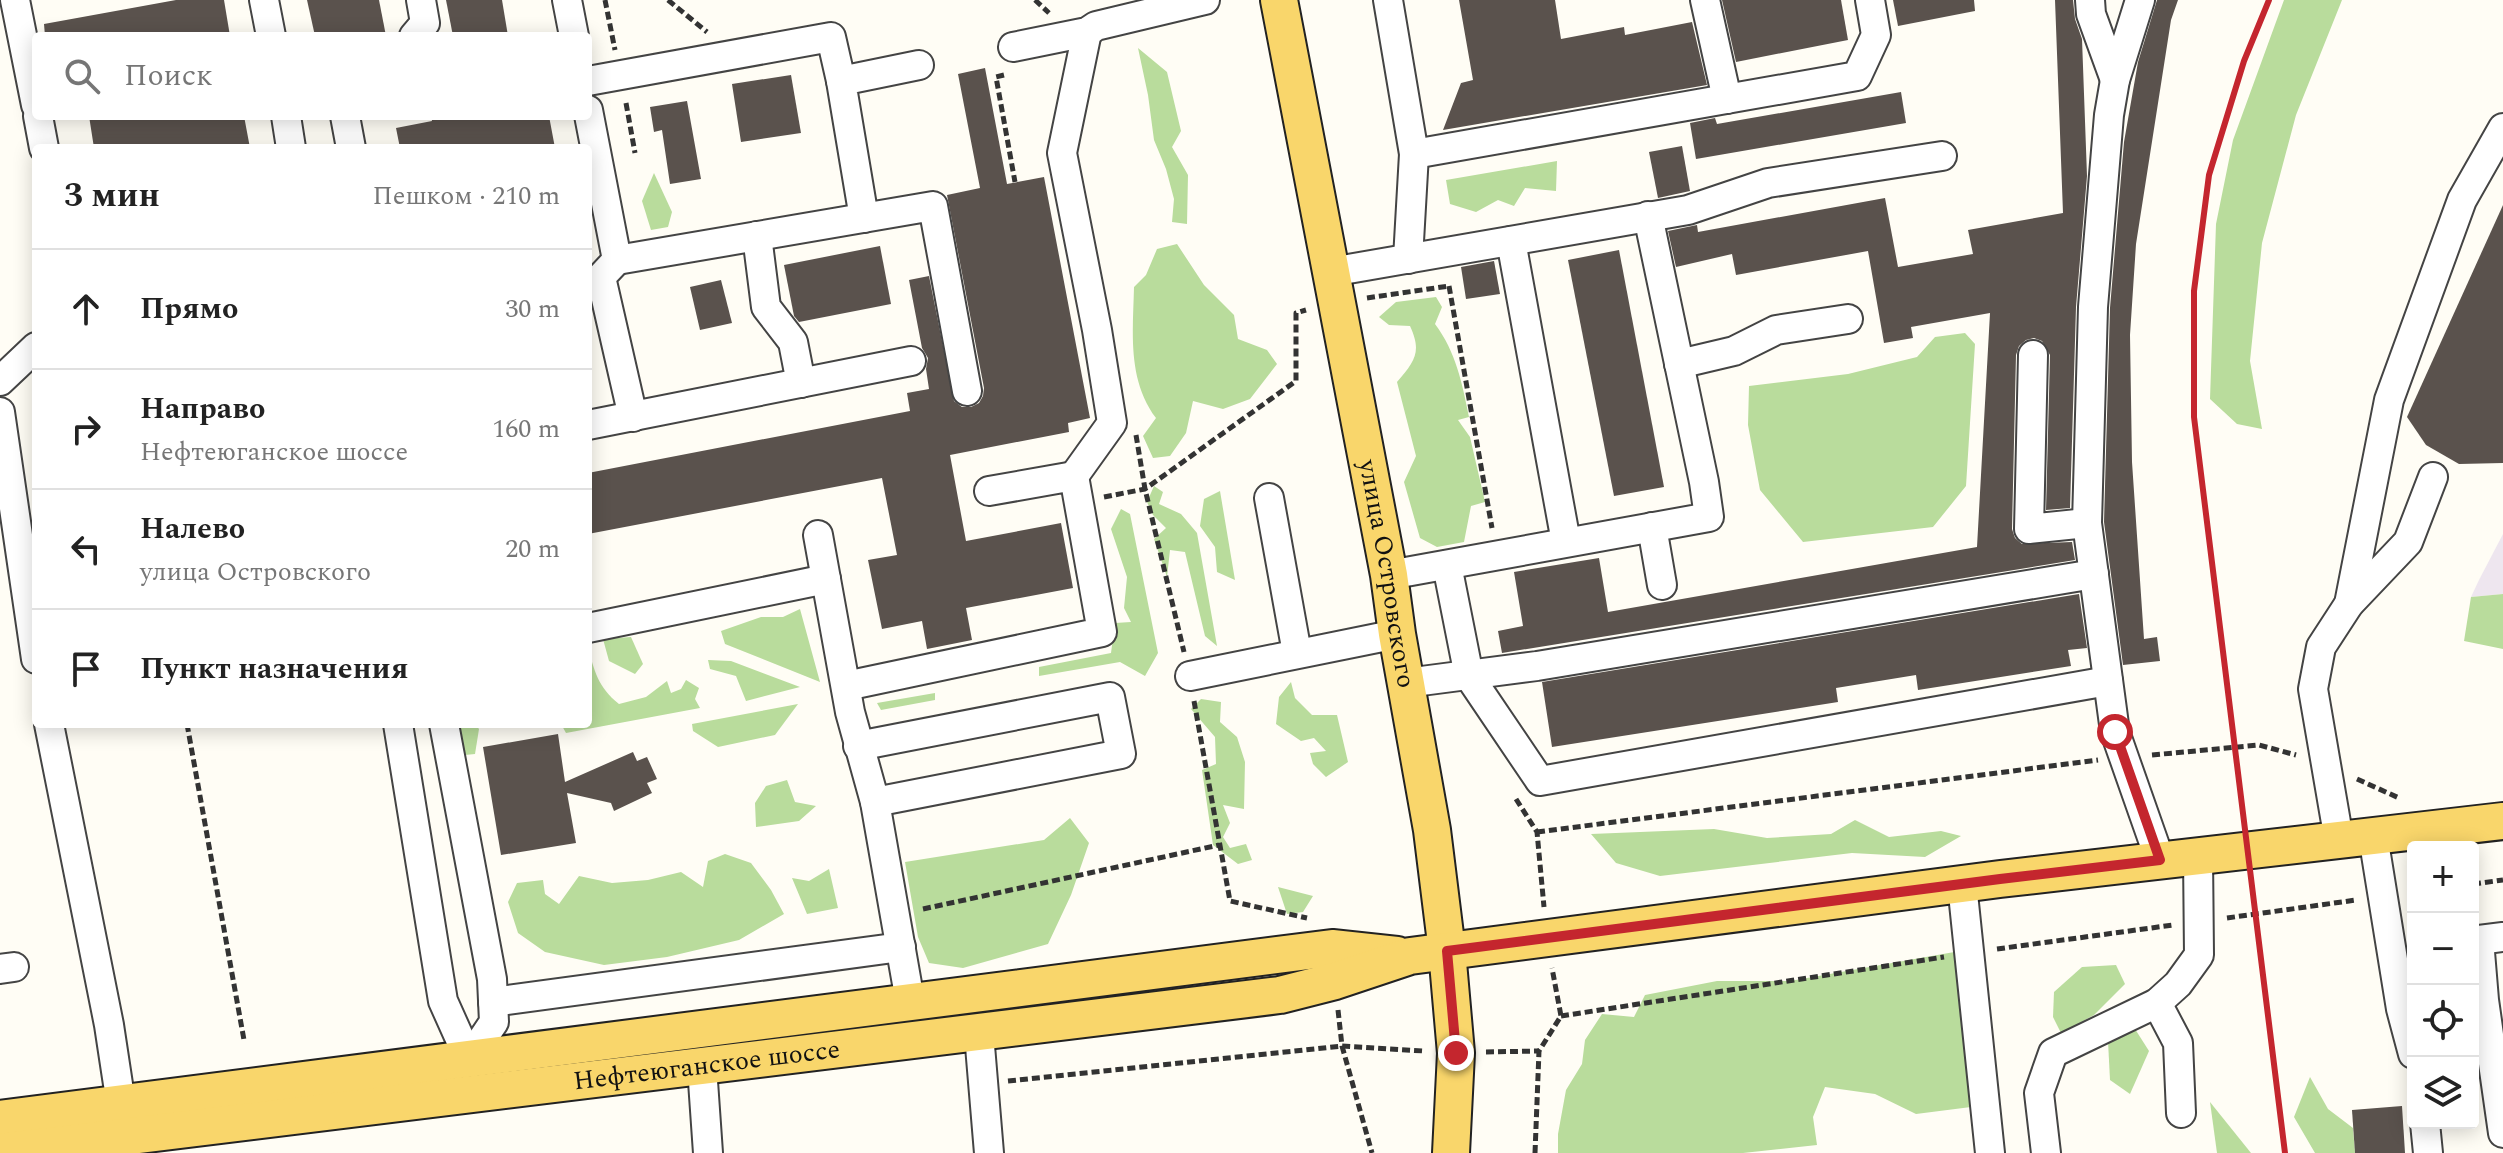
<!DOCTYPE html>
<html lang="ru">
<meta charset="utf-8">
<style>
:root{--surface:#fff;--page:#f6f6f6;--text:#222;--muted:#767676;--line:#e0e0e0}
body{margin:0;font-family:Spectral,serif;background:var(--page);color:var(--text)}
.controls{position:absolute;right:24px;bottom:24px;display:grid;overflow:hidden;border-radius:8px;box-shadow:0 4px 20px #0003}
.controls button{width:72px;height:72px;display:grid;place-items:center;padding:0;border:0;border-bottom:2px solid var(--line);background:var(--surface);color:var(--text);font:40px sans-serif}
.stop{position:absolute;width:24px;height:24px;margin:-18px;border:6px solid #c4262e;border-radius:50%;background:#fff}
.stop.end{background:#c4262e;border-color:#fff;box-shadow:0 2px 8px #0008}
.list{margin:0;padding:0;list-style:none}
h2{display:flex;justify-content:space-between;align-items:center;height:104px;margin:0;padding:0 32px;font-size:34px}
h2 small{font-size:26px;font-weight:400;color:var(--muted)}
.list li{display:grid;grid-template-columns:52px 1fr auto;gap:24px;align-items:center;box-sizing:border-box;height:120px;padding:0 32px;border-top:2px solid var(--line)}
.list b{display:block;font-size:30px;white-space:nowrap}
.list p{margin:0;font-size:26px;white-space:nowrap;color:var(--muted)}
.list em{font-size:26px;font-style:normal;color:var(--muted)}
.icon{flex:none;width:44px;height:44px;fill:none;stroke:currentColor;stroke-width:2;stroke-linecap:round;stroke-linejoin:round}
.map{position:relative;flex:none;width:2503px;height:1153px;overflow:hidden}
.search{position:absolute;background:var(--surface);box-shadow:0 4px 20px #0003;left:32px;top:32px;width:560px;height:88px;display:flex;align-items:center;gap:20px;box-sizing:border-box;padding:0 28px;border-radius:8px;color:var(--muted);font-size:30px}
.panel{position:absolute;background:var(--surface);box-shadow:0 4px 20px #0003;left:32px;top:144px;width:560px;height:584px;border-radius:8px}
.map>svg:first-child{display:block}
.industrial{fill:#eee6ef}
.forest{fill:#b9dc9c}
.building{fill:#5a524d}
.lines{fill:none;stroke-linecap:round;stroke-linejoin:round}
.minor-casing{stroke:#444;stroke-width:32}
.major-casing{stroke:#222;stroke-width:40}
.path{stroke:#333;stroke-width:5;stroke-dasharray:8 4;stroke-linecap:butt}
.minor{stroke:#fff;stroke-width:28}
.major{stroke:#f9d66b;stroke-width:36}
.rail{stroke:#c4262e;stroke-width:6}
.route{stroke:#c4262e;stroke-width:10}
.labels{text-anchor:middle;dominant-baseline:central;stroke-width:8;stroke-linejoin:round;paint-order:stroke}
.street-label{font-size:26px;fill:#111;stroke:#fff}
</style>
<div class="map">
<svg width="2503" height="1153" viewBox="0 0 2503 1153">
<rect width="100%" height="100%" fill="#fffdf5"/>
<path class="industrial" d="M2503 534V594L2471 597 2479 580Z"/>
<g class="forest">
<path d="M2284 0H2342L2296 115 2262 243 2250 361 2262 429 2237 424 2210 399 2216 224 2233 140Z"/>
<path d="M1138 48 1167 72 1181 131 1172 147 1188 175 1187 224 1172 222 1174 199 1166 169 1154 140 1148 95Z"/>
<path d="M1557 161 1556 191 1525 188 1514 206 1498 200 1476 212 1450 204 1446 180Z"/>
<path d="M654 173 672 212 668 227 651 230 642 201Z"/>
<path d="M1177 244 1204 285 1234 315 1238 339 1267 350 1277 364 1250 399 1223 409 1193 401 1186 433 1170 456 1153 458 1143 436 1156 418C1127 379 1133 332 1134 287L1146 275 1157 249Z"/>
<path d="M1436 297 1442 307 1435 324C1456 352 1462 383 1469 417L1458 420 1470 437 1485 502 1471 506 1464 542 1437 547 1420 538 1404 482 1416 456 1397 382C1415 361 1422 352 1410 326L1389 325 1379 317 1396 302Z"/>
<path d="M1965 333 1975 344 1966 486 1933 527 1803 542 1760 490 1748 425 1749 386 1848 374 1917 357 1935 337Z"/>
<path d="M1154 486 1163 492 1159 504 1181 514 1197 533 1217 646 1205 636 1185 552 1170 550 1167 577 1154 539 1166 528 1153 515 1147 502Z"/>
<path d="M1220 491 1235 580 1217 572 1215 547 1200 526 1204 499Z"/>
<path d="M1121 509 1130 514 1158 653 1145 676 1120 662 1039 676V667L1111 653 1115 623 1131 622 1124 608 1127 577 1111 529Z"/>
<path d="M2503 594V649L2464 641 2471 597Z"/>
<path d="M800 609 820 682 725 644 721 631 761 617H783Z"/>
<path d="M631 637 643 664 635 674 609 661 603 639Z"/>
<path d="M588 646C594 671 598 687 619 704L646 697 667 681 671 693 681 689 686 680 699 688 695 699 700 708 566 733 561 724H588Z"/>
<path d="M708 660 731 661 800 687 746 701 736 676 710 669Z"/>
<path d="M1291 682 1295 698 1312 715H1337L1348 762 1326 777 1313 764 1310 753 1326 751 1314 738 1301 741 1276 724 1279 697Z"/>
<path d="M935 693V700L881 710 877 703Z"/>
<path d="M1201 699 1221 702 1220 722 1237 737 1245 762 1244 809 1223 805 1230 823 1223 837 1230 848 1246 844 1252 860 1238 864 1213 845 1202 770 1216 764 1215 737 1191 709Z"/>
<path d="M798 704 775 735 718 747 693 731 692 724Z"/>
<path d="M457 724H475L479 729 475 754 465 755Z"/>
<path d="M787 780 795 802 816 806 799 821 756 827 755 803 766 786Z"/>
<path d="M1070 818 1089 843 1071 895 1048 944 963 968 929 963 918 937 905 862 1044 840Z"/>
<path d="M1855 820 1889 837 1941 831 1961 836 1925 857 1852 853 1660 876 1616 863 1591 834 1714 829 1767 838 1831 834Z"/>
<path d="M725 854 751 863 771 890 784 914 739 940 667 957 604 965 545 952 518 933 508 902 517 883 543 880 545 894 559 904 579 876 612 883 648 880 681 872 703 887 708 861Z"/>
<path d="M829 869 838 908 807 914 792 878 809 881Z"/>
<path d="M1278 887 1313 896 1303 912 1287 914Z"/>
<path d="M1960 951 1971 1107 1916 1114 1875 1094 1825 1087 1813 1117 1817 1145 1743 1153H1558V1134L1566 1090 1582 1064 1585 1040 1602 1014 1634 1017 1645 995 1717 981H1790Z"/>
<path d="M2116 965 2125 984 2094 1015 2061 1033 2053 1017 2054 992 2082 967Z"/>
<path d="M2135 1029 2149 1051 2130 1094 2110 1080 2108 1041Z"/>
<path d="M2310 1077 2328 1109 2353 1128 2355 1153H2315L2294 1117Z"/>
<path d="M2210 1102 2251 1153H2217Z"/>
</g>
<g class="building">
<path d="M176 0H224L230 36H45L44 24Z"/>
<path d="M307 0H379L386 36H315Z"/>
<path d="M446 0H502L508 36H453Z"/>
<path d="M1459 0H1555L1561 39 1624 27 1625 35 1692 22 1707 85 1443 130 1461 83 1473 80Z"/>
<path d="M1722 0H1841L1848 40 1736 62Z"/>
<path d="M1893 0H1974L1975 11 1898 26Z"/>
<path d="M2055 0H2073L2075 19 2082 39 2087 176 2076 307 2070 508 2046 510 2050 355 2042 341 2034 338 2026 340 2019 346 2016 355 2012 529 2015 538 2022 544 2072 542 2075 560 1502 653 1498 631 1523 626 1514 572 1599 558 1608 612 1977 547 1990 313 1911 327 1913 338 1884 343 1868 251 1736 275 1732 254 1676 267 1668 231 1697 225 1698 232 1885 198 1898 267 1973 254 1968 230 2063 213Z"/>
<path d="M2157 0H2178L2171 20 2136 244 2130 335 2132 462 2144 639 2157 637 2160 661 2123 665 2104 522 2110 308 2124 142 2138 62Z"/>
<path d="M985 68 1007 184 1044 177 1090 418 1068 423 1069 432 950 455 966 541 1061 523 1073 588 966 608 972 640 927 649 922 621 882 629 868 560 897 555 882 478 588 534V473L910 411 907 393 929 389 926 369 928 358 922 348 909 280 929 276 954 401 962 407H971L979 403 983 396 984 388 947 195 980 188 958 74Z"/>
<path d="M791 75 801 133 741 142 732 84Z"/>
<path d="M1901 92 1906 123 1696 159 1690 123 1715 118 1717 124Z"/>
<path d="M687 101 701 179 670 184 662 130 654 132 650 107Z"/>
<path d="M89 116H244L250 148H94Z"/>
<path d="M431 116H549L555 148H400L396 128 432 121Z"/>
<path d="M1682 146 1690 191 1658 198 1649 152Z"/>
<path d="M2503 205V463L2459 464 2426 445 2407 417Z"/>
<path d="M880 246 891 304 799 322 794 316 784 265Z"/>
<path d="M1619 250 1664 487 1614 496 1568 260Z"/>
<path d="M1494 261 1500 294 1466 299 1461 267Z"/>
<path d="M721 280 732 323 700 330 690 287Z"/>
<path d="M2079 594 2087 648 2068 650 2071 666 1918 690 1916 675 1836 688 1838 702 1552 747 1542 682Z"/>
<path d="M558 734 565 782 633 752 637 761 647 757 657 779 647 783 652 793 614 811 611 803 567 793 576 843 501 855 483 747Z"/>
<path d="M2402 1106 2405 1153H2355L2352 1110Z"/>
</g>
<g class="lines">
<defs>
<g id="minor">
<path d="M15 0 36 105"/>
<path d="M264 0 271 36"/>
<path d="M567 0 574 36"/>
<path d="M1388 0 1414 154 1408 259"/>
<path d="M1705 0 1727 99"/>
<path d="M2090 0 2091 14 2115 80"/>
<path d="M2140 0 2115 80 2109 115 2093 307 2087 523 2115 732 2160 860"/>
<path d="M414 36 425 23 421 0"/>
<path d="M1013 47 1087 32 1096 26 1205 0"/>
<path d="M588 81 831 37 841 81"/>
<path d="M588 110 617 260 601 277 633 417"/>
<path d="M38 116 44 148"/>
<path d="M286 116 291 148"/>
<path d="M345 116 351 148"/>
<path d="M1414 154 1857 76 1876 35 1870 0"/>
<path d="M864 218 841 81 919 65"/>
<path d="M757 236 766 307 793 342 801 383"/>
<path d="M1511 241 1566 542"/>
<path d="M617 260 933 206 967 391"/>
<path d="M1331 272 1688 210 1768 183 1942 156"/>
<path d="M2033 355 2029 529 2087 523"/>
<path d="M1679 364 1734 351 1776 330 1848 319"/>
<path d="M0 381 36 347"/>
<path d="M0 412 36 659"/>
<path d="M588 425 911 361"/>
<path d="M1074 476 1112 423 1097 330 1062 153 1087 32"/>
<path d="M1269 498 1297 653"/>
<path d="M1652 527 1662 585"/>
<path d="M818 535 850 712 875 802 910 1001"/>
<path d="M1447 565 1469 676 1540 781 2108 681"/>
<path d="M1389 575 1709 517 1704 482 1648 216"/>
<path d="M2349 604 2389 400 2462 200 2503 128"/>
<path d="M588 628 826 579"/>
<path d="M1190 676 1397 634"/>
<path d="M1406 683 1537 666 2094 574"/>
<path d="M846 686 1102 632 1074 476 989 491"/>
<path d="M49 724 109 1025 121 1104"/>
<path d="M398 724 443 1001 469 1059"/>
<path d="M444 724 492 979 494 1022 469 1059"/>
<path d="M858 746 1110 697 1121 754 875 802"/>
<path d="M2373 836 2401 1009 2413 1054"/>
<path d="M2339 840 2313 689 2321 647 2349 604 2408 542 2433 477"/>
<path d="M1962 884 1990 1153"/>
<path d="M2503 937 2479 940 2484 1000 2503 1133"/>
<path d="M0 969 14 967"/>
<path d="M493 1002 901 947"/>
<path d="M2157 1003 2178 1043 2181 1113"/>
<path d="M979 1034 989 1153"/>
<path d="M702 1067 708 1153"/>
<path d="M2425 1123 2428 1153"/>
<path d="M2046 1153 2039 1093 2053 1053 2157 1003 2178 984 2199 955 2198 856"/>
</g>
<g id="major">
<path id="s1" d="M1279 0 1389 575 1397 634 1432 830 1447 951 1456 1053 1451 1153"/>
<path d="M0 1119 1332 948 1397 955"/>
<path id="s2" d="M0 1152 1280 995 1335 981 1410 956 2000 879 2503 821"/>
</g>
</defs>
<use href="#minor" class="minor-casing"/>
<use href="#major" class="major-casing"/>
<g class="path">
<path d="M605 0 615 50"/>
<path d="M668 0 707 32"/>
<path d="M1035 0 1049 13"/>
<path d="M1004 75 996 77 1015 182"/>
<path d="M626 103 635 153"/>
<path d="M1449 286 1492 528"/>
<path d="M1367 298 1449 286"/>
<path d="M1136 435 1145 489 1184 652"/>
<path d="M1104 497 1145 489 1296 381V313L1306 310"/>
<path d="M1194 701 1230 901 1307 918"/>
<path d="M187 724 244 1040"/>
<path d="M2152 755 2259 745 2296 755"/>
<path d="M2357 779 2399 798"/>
<path d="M1516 799 1537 832 1544 907"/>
<path d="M1537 832 2098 760"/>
<path d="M2473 884 2503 880"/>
<path d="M923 909 1219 845"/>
<path d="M2227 918 2356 900"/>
<path d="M1997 949 2173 925"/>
<path d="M1338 1010 1342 1046 1372 1153"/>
<path d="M1561 1016 1944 957"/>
<path d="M1486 1052 1539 1051"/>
<path d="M1008 1081 1342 1046 1424 1051"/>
<path d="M1535 1153 1539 1051 1561 1016 1552 968"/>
</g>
<use href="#minor" class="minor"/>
<use href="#major" class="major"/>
<path class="rail" d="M2269 0 2244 61 2209 175 2194 291V417L2285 1153"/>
</g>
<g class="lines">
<path class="route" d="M1456 1053 1447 951 2000 879 2160 860 2115 732"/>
</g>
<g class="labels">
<g class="street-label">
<text stroke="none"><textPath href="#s1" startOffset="584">улица Островского</textPath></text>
<text stroke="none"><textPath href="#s2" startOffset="712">Нефтеюганское шоссе</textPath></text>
</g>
</g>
</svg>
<div class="controls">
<button>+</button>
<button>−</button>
<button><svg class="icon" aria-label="locate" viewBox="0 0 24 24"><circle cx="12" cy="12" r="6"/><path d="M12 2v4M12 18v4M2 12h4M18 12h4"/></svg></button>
<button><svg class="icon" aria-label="layers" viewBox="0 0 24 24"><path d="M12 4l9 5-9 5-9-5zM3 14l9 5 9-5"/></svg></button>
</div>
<div class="stop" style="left:2115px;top:732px"></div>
<div class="stop end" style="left:1456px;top:1053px"></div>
<div class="search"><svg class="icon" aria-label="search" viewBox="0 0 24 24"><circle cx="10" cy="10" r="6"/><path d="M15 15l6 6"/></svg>Поиск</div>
<section class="panel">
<h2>3 мин<small>Пешком · 210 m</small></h2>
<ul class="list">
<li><svg class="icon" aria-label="ahead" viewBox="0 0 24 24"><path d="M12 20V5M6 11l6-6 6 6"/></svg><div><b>Прямо</b></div><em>30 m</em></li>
<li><svg class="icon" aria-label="right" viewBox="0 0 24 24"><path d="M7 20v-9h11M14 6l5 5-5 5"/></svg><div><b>Направо</b><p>Нефтеюганское шоссе</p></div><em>160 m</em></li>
<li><svg class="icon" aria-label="left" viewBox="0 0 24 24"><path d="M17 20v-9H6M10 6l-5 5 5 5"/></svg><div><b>Налево</b><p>улица Островского</p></div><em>20 m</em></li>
<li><svg class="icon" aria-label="arrive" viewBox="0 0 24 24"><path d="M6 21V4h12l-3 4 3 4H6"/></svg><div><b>Пункт назначения</b></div></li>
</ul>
</section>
</div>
